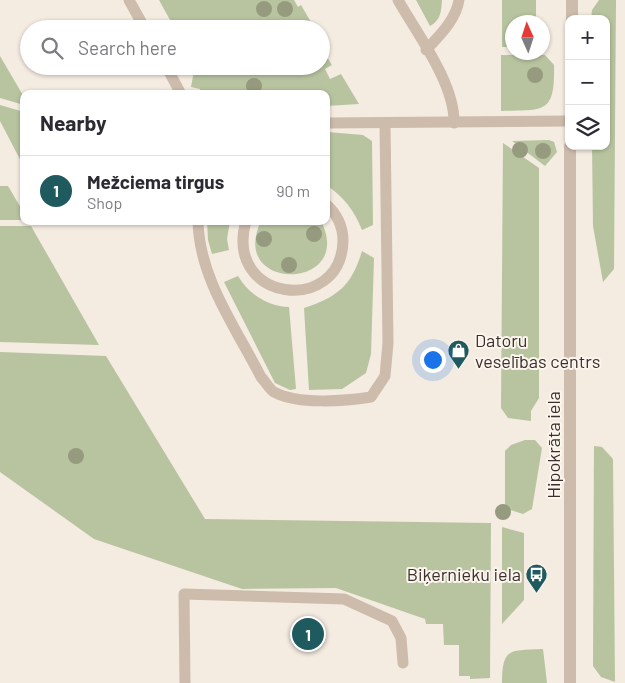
<!DOCTYPE html>
<meta charset="utf-8">
<style>
:root{--surface:#fff;--page:#f2f2f3;--text:#2b2b33;--muted:#7c7c81;--line:#e1e1e2;--accent:#1f5a5e}
body{margin:0;font-family:Barlow,sans-serif;background:var(--page);color:var(--text)}
.controls{position:absolute;right:15px;top:15px;display:grid;overflow:hidden;border-radius:10px;box-shadow:0 1px 4px #0004}
.controls button{width:45px;height:45px;display:grid;place-items:center;padding:0;border:0;border-bottom:1px solid var(--line);background:var(--surface);color:var(--text);font:25px sans-serif}
.compass{position:absolute;left:505px;top:15px;width:45px;height:45px;border-radius:50%;background:var(--surface);box-shadow:0 1px 4px #0004;rotate:357deg}
.you{position:absolute;left:432px;top:359px;width:18px;height:18px;margin:-12px;border:4px solid #fff;border-radius:50%;background:#1a73e8;box-shadow:0 0 0 8px #1a73e833}
.badge{display:grid;place-items:center;width:32px;height:32px;border-radius:50%;background:var(--accent);color:#fff;font-size:16px;font-weight:700}
.pin{position:absolute;translate:-50% -50%;border:2px solid #fff;box-shadow:0 1px 5px #0006}
.list{margin:0;padding:0;list-style:none}
h2{display:flex;justify-content:space-between;align-items:center;height:65px;margin:0;padding:0 20px;font-size:21px}
h2 small{font-size:16px;font-weight:400;color:var(--muted)}
.list li{display:grid;grid-template-columns:32px 1fr auto;gap:15px;align-items:center;box-sizing:border-box;height:70px;padding:0 20px;border-top:1px solid var(--line)}
.list b{display:block;font-size:19px;white-space:nowrap}
.list p{margin:0;font-size:16px;white-space:nowrap;color:var(--muted)}
.list em{font-size:16px;font-style:normal;color:var(--muted)}
.icon{flex:none;width:28px;height:28px;fill:none;stroke:currentColor;stroke-width:2;stroke-linecap:round;stroke-linejoin:round}
.map{position:relative;flex:none;width:625px;height:683px;overflow:hidden}
.search{position:absolute;background:var(--surface);box-shadow:0 1px 4px #0004;left:20px;top:20px;width:310px;height:55px;display:flex;align-items:center;gap:12px;box-sizing:border-box;padding:0 18px;border-radius:28px;color:var(--muted);font-size:19px}
.panel{position:absolute;background:var(--surface);box-shadow:0 1px 4px #0004;left:20px;top:90px;width:310px;height:135px;border-radius:10px}
.map>svg:first-child{display:block}
.green{fill:#b8c4a0}
.lines{fill:none;stroke-linecap:round;stroke-linejoin:round}
.service{stroke:#cdbbac;stroke-width:11}
.tertiary{stroke:#cdbbac;stroke-width:12}
.tree{fill:#969b7f}
.labels{text-anchor:middle;dominant-baseline:central;stroke-width:4;stroke-linejoin:round;paint-order:stroke}
.poi-label{font-size:18px;fill:#3b302b;stroke:#fbf5ee;text-anchor:start}
.street-label{font-size:18px;fill:#3b302b;stroke:#fbf5ee}
</style>
<div class="map">
<svg width="625" height="683" viewBox="0 0 625 683">
<rect width="100%" height="100%" fill="#f4ebe1"/>
<g class="green">
<path d="M159 0H294L298 7 301 5 315 29H175Z"/>
<path d="M416 0H442C441 12 441 20 430 26Z"/>
<path d="M502 0H536V22H512V47H502Z"/>
<path d="M599 0H616L614 269 603 282 593 226 592 146H606V19H591L592 10Z"/>
<path d="M321 47 332 65 325 69 330 79 341 74 359 104 326 106V94H201L200 89 191 87 195 66H321Z"/>
<path d="M501 55H545L554 65C555 114 545 110 501 111Z"/>
<path d="M0 56 24 97V105L0 98Z"/>
<path d="M0 105 24 112V167L0 121Z"/>
<path d="M328 132 363 135 372 141 373 225 362 230C354 210 344 197 326 185Z"/>
<path d="M549 140 554 142 557 152 545 166 512 141Z"/>
<path d="M503 143 539 168V398L531 411V421L508 418 501 408Z"/>
<path d="M0 186H8L24 213V220H0Z"/>
<path d="M207 221H230L227 239 229 250 212 254 208 240Z"/>
<path d="M261 221H321C356 291 227 293 261 221Z"/>
<path d="M0 226H31L99 345 0 342Z"/>
<path d="M362 251 374 258 371 354 366 373 342 389 309 390 304 308C338 297 352 285 362 251Z"/>
<path d="M238 276C248 294 269 307 289 307L296 389 290 390 275 383 224 282Z"/>
<path d="M0 352 106 356 205 519 491 523 490 678 470 679V676H459V645H444L443 624H426L425 619 336 588 242 589 94 539 0 472Z"/>
<path d="M525 440H535L542 448 532 509 523 514 507 509 505 505V451L511 445Z"/>
<path d="M594 446 602 447 613 459 615 682 601 677 593 666Z"/>
<path d="M502 527 524 533V600L502 624Z"/>
<path d="M543 649 547 683H502C502 646 511 651 543 649Z"/>
</g>
<g class="lines">
<g class="service">
<path d="M129 0 145 29"/>
<path d="M398 0C418 35 455 84 454 123"/>
<path d="M426 50C439 36 456 20 459 0"/>
<path d="M166 66 181 94"/>
<path d="M326 123 569 121"/>
<path d="M198 221C199 278 236 328 261 377 265 381 269 389 274 392 297 405 346 401 371 397L385 376 388 343 385 124"/>
<path d="M246 221C223 302 341 316 343 241 343 227 337 214 326 204"/>
<path d="M185 683 184 594 344 599 392 621 401 638 403 663"/>
</g>
<g class="tertiary">
<path d="M572 19V0"/>
<path d="M570 683V146"/>
</g>
</g>
<g class="tree">
<circle cx="264" cy="9" r="8"/>
<circle cx="285" cy="9" r="8"/>
<circle cx="535" cy="75" r="8"/>
<circle cx="254" cy="86" r="8"/>
<circle cx="520" cy="150" r="8"/>
<circle cx="543" cy="151" r="8"/>
<circle cx="314" cy="234" r="8"/>
<circle cx="264" cy="239" r="8"/>
<circle cx="289" cy="265" r="8"/>
<circle cx="76" cy="456" r="8"/>
<circle cx="503" cy="512" r="8"/>
</g>
<defs>
<symbol id="shop-pin" viewBox="-11 -11 22 30"><path d="M0 17L-7.5 6A9.5 9.5 0 1 1 7.5 6Z" fill="#1f5a5e" stroke="#fbf5ee"/><path d="M-5-2.5h2.3a2.7 3.5 0 0 1 5.4 0H5L5.5 6h-11ZM-1.5-2.5h3a1.5 2.3 0 0 0-3 0Z" fill="#fff"/></symbol>
<symbol id="bus-pin" viewBox="-11 -11 22 30"><path d="M0 17L-7.5 6A9.5 9.5 0 1 1 7.5 6Z" fill="#1f5a5e" stroke="#fbf5ee"/><path d="M-5-6H5V4H4V6H2V4H-2V6H-4V4H-5ZM-3.5-4V0h7V-4ZM-3.5 1.2v1.5H-2V1.2ZM2 1.2v1.5H3.5V1.2Z" fill="#fff"/></symbol>
</defs>
<g fill-rule="evenodd">
<use href="#shop-pin" x="446" y="338" width="25" height="34"/>
<use href="#bus-pin" x="524" y="562" width="25" height="34"/>
</g>
<g class="labels">
<g class="poi-label">
<text x="475" y="340">Datoru<tspan x="475" dy="21">veselības centrs</tspan></text>
<text x="521" y="574" text-anchor="end">Biķernieku iela</text>
</g>
<g class="street-label">
<text transform="translate(553 445) rotate(-90)">Hipokrāta iela</text>
</g>
</g>
</svg>
<div class="controls">
<button>+</button>
<button>−</button>
<button><svg class="icon" aria-label="layers" viewBox="0 0 24 24"><path d="M12 4l9 5-9 5-9-5zM3 14l9 5 9-5"/></svg></button>
</div>
<svg class="compass" viewBox="-18 -18 36 36"><path d="M0-13l5 13h-10z" fill="#e53935"/><path d="M0 13l5-13h-10z" fill="#7c7c81"/></svg>
<div class="you"></div>
<div class="pin badge" style="left:308px;top:634px">1</div>
<div class="search"><svg class="icon" aria-label="search" viewBox="0 0 24 24"><circle cx="10" cy="10" r="6"/><path d="M15 15l6 6"/></svg>Search here</div>
<section class="panel">
<h2>Nearby<small></small></h2>
<ul class="list">
<li><span class="badge">1</span><div><b>Mežciema tirgus</b><p>Shop</p></div><em>90 m</em></li>
</ul>
</section>
</div>
